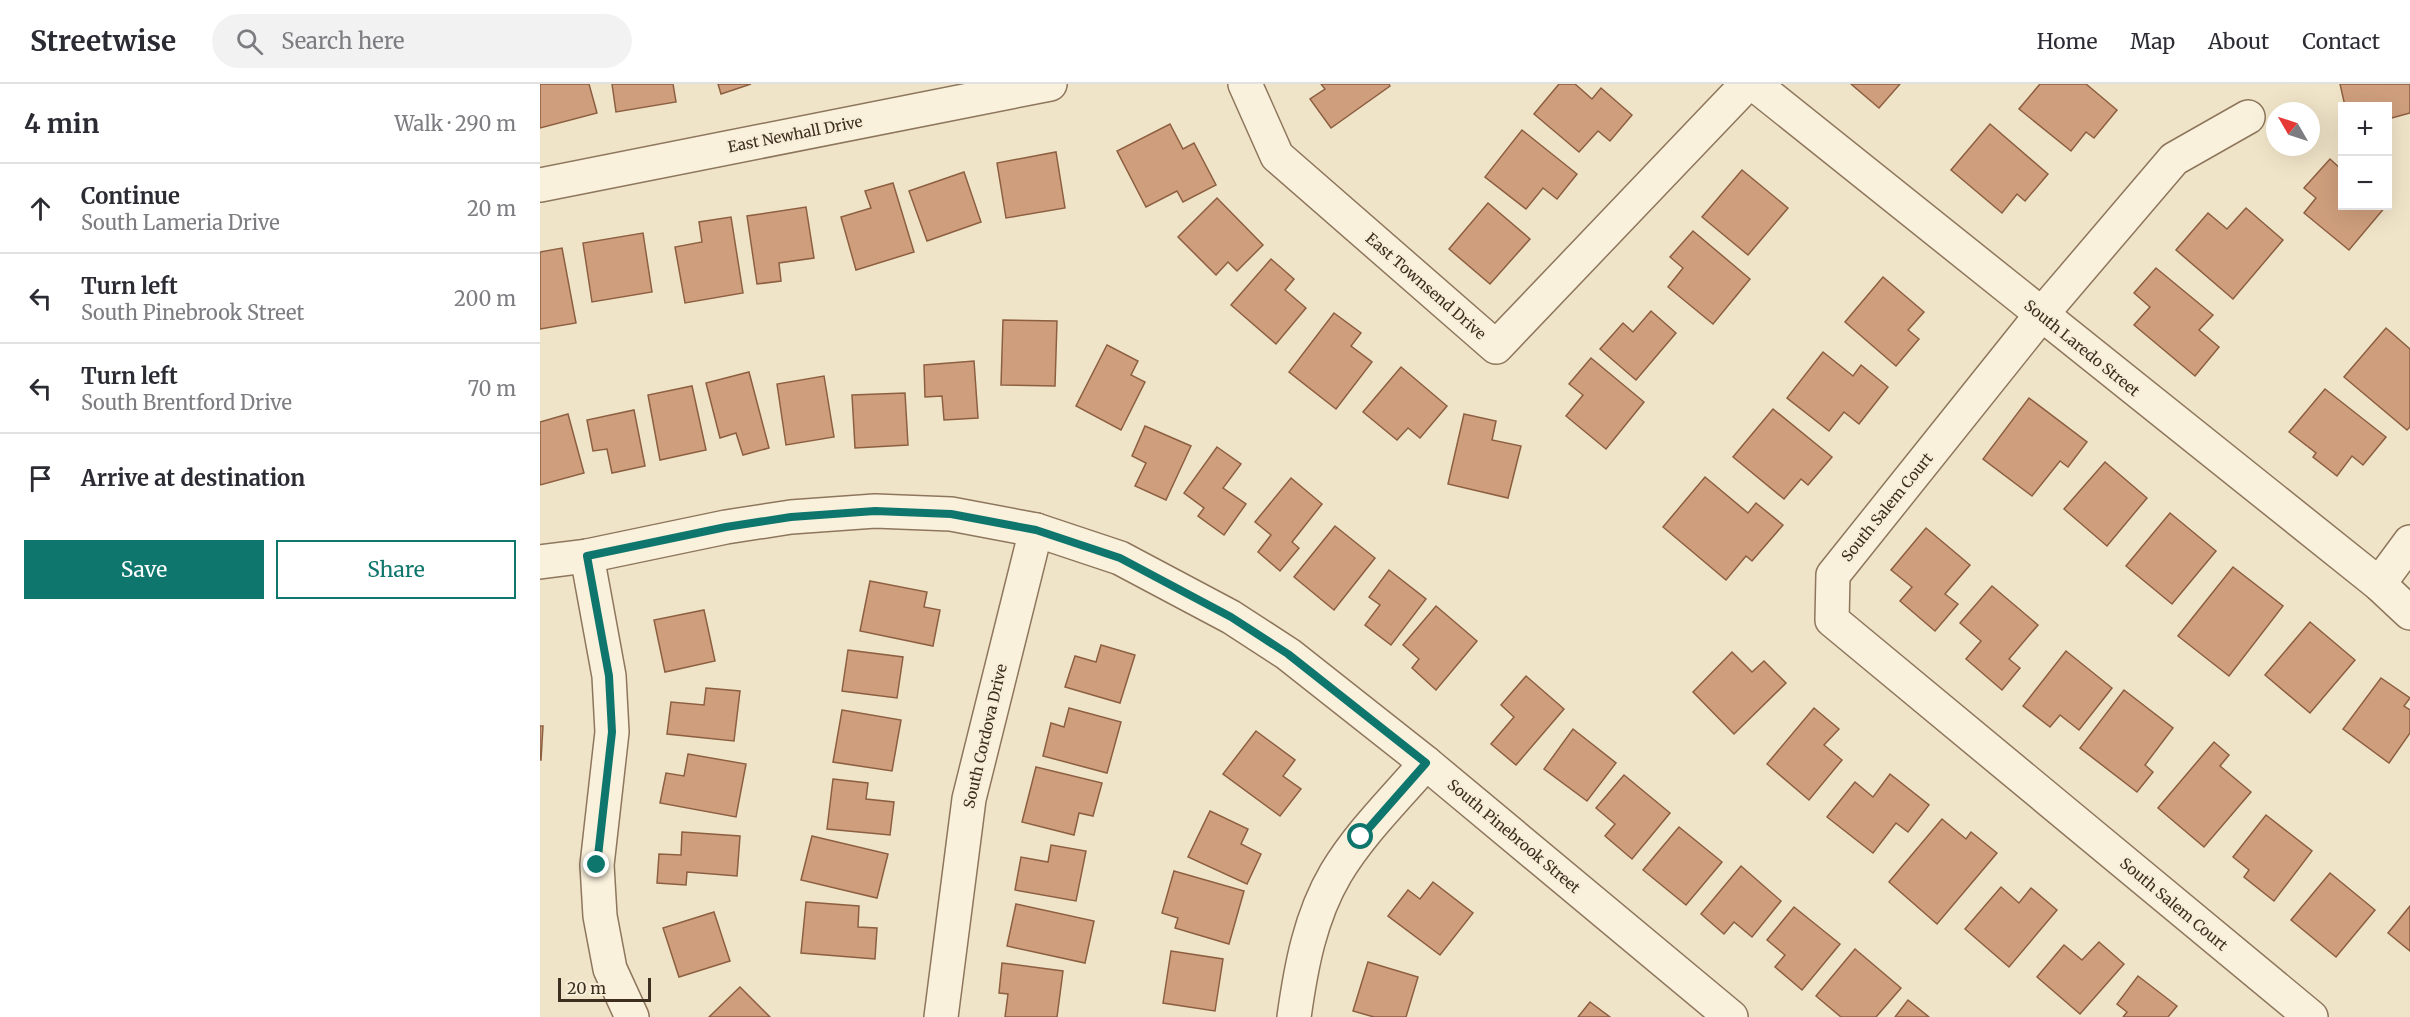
<!DOCTYPE html>
<meta charset="utf-8">
<style>
:root{--surface:#fff;--page:#f2f2f3;--text:#2b2b33;--muted:#7c7c81;--line:#e1e1e2;--accent:#0f766e}
body{margin:0;font-family:Merriweather,serif;background:var(--page);color:var(--text)}
.controls{position:absolute;right:18px;top:18px;display:grid;overflow:hidden;border-radius:0px;box-shadow:0 6px 24px #0002}
.controls button{width:54px;height:54px;display:grid;place-items:center;padding:0;border:0;border-bottom:2px solid var(--line);background:var(--surface);color:var(--text);font:30px sans-serif}
.compass{position:absolute;left:1726px;top:18px;width:54px;height:54px;border-radius:50%;background:var(--surface);box-shadow:0 6px 24px #0002;rotate:309deg}
.scale{position:absolute;left:18px;bottom:15px;width:93px;box-sizing:border-box;padding-left:6px;border:3px solid #3d2e20;border-top:0;font-size:16px;line-height:21px;white-space:nowrap;color:#3d2e20;-webkit-text-stroke:4px #f7eed8;paint-order:stroke}
.stop{position:absolute;width:18px;height:18px;margin:-14px;border:4px solid #0f766e;border-radius:50%;background:#fff}
.stop.end{background:#0f766e;border-color:#fff;box-shadow:0 2px 6px #0008}
.list{margin:0;padding:0;list-style:none}
h2{display:flex;justify-content:space-between;align-items:center;height:78px;margin:0;padding:0 24px;font-size:26px}
h2 small{font-size:20px;font-weight:400;color:var(--muted)}
.list li{display:grid;grid-template-columns:39px 1fr auto;gap:18px;align-items:center;box-sizing:border-box;height:90px;padding:0 24px;border-top:2px solid var(--line)}
.list b{display:block;font-size:22px;white-space:nowrap}
.list p{margin:0;font-size:20px;white-space:nowrap;color:var(--muted)}
.list em{font-size:20px;font-style:normal;color:var(--muted)}
.actions{display:flex;gap:12px;padding:18px 24px}
.actions a{flex:1;padding:14px 0;border:2px solid var(--accent);border-radius:0px;text-align:center;font-size:21px;color:var(--accent)}
.actions .main{background:var(--accent);color:#fff}
.icon{flex:none;width:33px;height:33px;fill:none;stroke:currentColor;stroke-width:2;stroke-linecap:round;stroke-linejoin:round}
.map{position:relative;flex:none;width:1870px;height:933px;overflow:hidden}
header{display:flex;align-items:center;gap:36px;box-sizing:border-box;height:84px;padding:0 30px;background:var(--surface);border-bottom:2px solid var(--line)}
header strong{font-size:28px}
nav{display:flex;gap:33px;margin-inline-start:auto;font-size:21px}
.search{width:420px;height:54px;background:var(--page);display:flex;align-items:center;gap:15px;box-sizing:border-box;padding:0 21px;border-radius:33px;color:var(--muted);font-size:22px}
main{display:flex}
aside{flex:1;background:var(--surface)}
.map>svg:first-child{display:block}
.building{fill:#cf9f7d;stroke:#8d5f41;stroke-width:1.5}
.lines{fill:none;stroke-linecap:round;stroke-linejoin:round}
.street-casing{stroke:#8d765c;stroke-width:36}
.street{stroke:#faf1dc;stroke-width:33}
.route{stroke:#0f766e;stroke-width:8}
.labels{text-anchor:middle;dominant-baseline:central;stroke-width:4.5;stroke-linejoin:round;paint-order:stroke}
.street-label{font-size:15px;fill:#3d2e20;stroke:#f7eed8}
</style>
<header>
<strong>Streetwise</strong>
<div class="search"><svg class="icon" aria-label="search" viewBox="0 0 24 24"><circle cx="10" cy="10" r="6"/><path d="M15 15l6 6"/></svg>Search here</div>
<nav><a>Home</a><a>Map</a><a>About</a><a>Contact</a></nav>
</header>
<main>
<aside>
<h2>4 min<small>Walk · 290 m</small></h2>
<ul class="list">
<li><svg class="icon" aria-label="ahead" viewBox="0 0 24 24"><path d="M12 20V5M6 11l6-6 6 6"/></svg><div><b>Continue</b><p>South Lameria Drive</p></div><em>20 m</em></li>
<li><svg class="icon" aria-label="left" viewBox="0 0 24 24"><path d="M17 20v-9H6M10 6l-5 5 5 5"/></svg><div><b>Turn left</b><p>South Pinebrook Street</p></div><em>200 m</em></li>
<li><svg class="icon" aria-label="left" viewBox="0 0 24 24"><path d="M17 20v-9H6M10 6l-5 5 5 5"/></svg><div><b>Turn left</b><p>South Brentford Drive</p></div><em>70 m</em></li>
<li><svg class="icon" aria-label="arrive" viewBox="0 0 24 24"><path d="M6 21V4h12l-3 4 3 4H6"/></svg><div><b>Arrive at destination</b></div></li>
</ul>
<div class="actions"><a class="main">Save</a><a>Share</a></div>
</aside>
<div class="map">
<svg width="1870" height="933" viewBox="0 0 1870 933">
<rect width="100%" height="100%" fill="#f0e4c8"/>
<g class="building">
<path d="M0 0H49L57 29 0 44Z"/>
<path d="M72 0H133L136 18 76 28Z"/>
<path d="M178 0H211L181 10Z"/>
<path d="M781 0H849L850 2 791 44 770 15 785 5Z"/>
<path d="M1019 0H1035L1052 15 1061 4 1092 31 1070 57 1058 47 1039 68 994 30Z"/>
<path d="M1311 0H1360L1339 24Z"/>
<path d="M1500 0H1546L1577 26 1554 54 1546 48 1531 67 1479 25Z"/>
<path d="M1800 0H1870V29L1848 35V22H1805Z"/>
<path d="M630 40 643 65 654 59 676 101 643 118 637 107 606 123 577 67Z"/>
<path d="M1450 40 1508 90 1485 117 1477 110 1462 129 1411 86Z"/>
<path d="M982 46 1037 90 1017 115 1003 104 986 125 945 93Z"/>
<path d="M516 68 525 124 466 134 457 79Z"/>
<path d="M1790 75 1802 86V122H1846L1809 166 1764 129 1776 114 1764 104Z"/>
<path d="M1202 86 1248 124 1208 171 1162 133Z"/>
<path d="M424 88 441 138 387 157 369 107Z"/>
<path d="M353 99 374 168 316 186 301 133 331 124 325 107Z"/>
<path d="M677 114 723 161 697 187 688 178 676 191 638 153Z"/>
<path d="M948 119 990 155 950 200 909 165Z"/>
<path d="M266 123 274 174 239 179 241 197 217 200 207 132Z"/>
<path d="M1706 124 1743 156 1693 215 1636 166 1668 129 1687 145Z"/>
<path d="M191 133 203 209 145 219 135 163 162 158 159 138Z"/>
<path d="M1153 147 1210 195 1173 240 1128 203 1143 184 1130 173Z"/>
<path d="M103 149 112 208 52 218 43 159Z"/>
<path d="M22 164 36 239 0 245V168Z"/>
<path d="M731 175 754 195 745 206 766 224 736 260 691 221Z"/>
<path d="M1616 184 1673 231 1659 246 1679 263 1655 292 1594 241 1610 223 1594 209Z"/>
<path d="M1343 193 1384 228 1368 246 1379 255 1356 282 1305 238Z"/>
<path d="M1111 227 1136 249 1096 296 1060 265 1083 239 1093 248Z"/>
<path d="M794 229 821 249 811 262 832 278 796 325 749 288Z"/>
<path d="M463 236 517 237 515 302 461 301Z"/>
<path d="M1846 244 1870 265V343L1867 346 1804 293Z"/>
<path d="M567 261 598 277 591 291 605 298 581 346 536 322Z"/>
<path d="M1283 268 1313 292 1321 281 1348 303 1319 340 1304 328 1289 347 1247 314Z"/>
<path d="M1051 274 1104 318 1066 365 1026 332 1043 311 1029 300Z"/>
<path d="M434 277 438 334 404 336 402 312 385 313 384 281Z"/>
<path d="M861 283 907 322 880 354 868 344 857 356 823 328Z"/>
<path d="M209 288 229 364 203 371 196 349 180 354 166 299Z"/>
<path d="M284 292 294 353 246 361 237 300Z"/>
<path d="M152 302 166 366 120 376 108 311Z"/>
<path d="M1785 305 1846 353 1823 381 1812 372 1797 392 1773 373 1776 369 1749 348Z"/>
<path d="M365 309 368 361 315 364 312 311Z"/>
<path d="M1489 314 1547 358 1528 383 1520 377 1492 412 1443 375Z"/>
<path d="M1233 325 1292 373 1268 401 1261 395 1244 415 1193 373Z"/>
<path d="M94 326 105 382 72 389 67 365 53 367 47 336Z"/>
<path d="M28 330 44 389 0 401V338Z"/>
<path d="M924 330 956 337 952 356 981 362 968 414 908 400Z"/>
<path d="M605 342 651 362 626 416 595 402 606 379 592 372Z"/>
<path d="M677 363 701 380 683 404 706 420 684 451 658 432 664 424 644 409Z"/>
<path d="M1565 378 1607 414 1567 462 1524 425Z"/>
<path d="M1165 393 1208 429 1216 419 1243 441 1212 477 1206 472 1186 496 1123 443Z"/>
<path d="M751 394 782 420 752 458 759 464 740 487 718 468 731 451 715 438Z"/>
<path d="M1630 429 1676 467 1632 520 1586 482Z"/>
<path d="M795 442 835 474 794 526 754 493Z"/>
<path d="M1386 444 1430 481 1405 510 1418 520 1395 547 1360 517 1372 503 1351 486Z"/>
<path d="M1693 483 1743 522 1689 592 1638 552Z"/>
<path d="M849 486 886 515 851 561 825 541 840 521 829 513Z"/>
<path d="M330 497 387 508 384 523 400 526 393 562 320 547Z"/>
<path d="M1452 502 1498 541 1469 575 1480 584 1462 606 1426 575 1441 557 1420 539Z"/>
<path d="M896 522 937 557 896 606 872 584 879 575 863 561Z"/>
<path d="M164 526 175 577 125 588 114 536Z"/>
<path d="M1770 538 1815 576 1770 629 1725 591Z"/>
<path d="M561 561 595 571 580 619 525 603 535 572 556 578Z"/>
<path d="M308 566 363 573 357 614 302 607Z"/>
<path d="M1526 567 1572 604 1539 646 1520 631 1510 643 1483 622Z"/>
<path d="M1192 568 1212 588 1224 577 1246 599 1194 650 1153 608Z"/>
<path d="M986 592 1024 625 976 681 951 660 974 633 961 621Z"/>
<path d="M1841 594 1870 614 1864 622 1870 626V649L1849 679 1803 645Z"/>
<path d="M166 604 200 607 194 657 127 650 131 618 164 621Z"/>
<path d="M1584 606 1633 644 1605 681 1613 688 1597 708 1540 664Z"/>
<path d="M529 624 581 638 567 689 503 672 511 639 524 643Z"/>
<path d="M1274 624 1299 645 1284 661 1302 676 1269 716 1227 680Z"/>
<path d="M302 626 361 636 352 687 293 678Z"/>
<path d="M0 642H3L1 676H0Z"/>
<path d="M1033 645 1076 679 1047 717 1004 685Z"/>
<path d="M716 647 755 676 743 692 761 705 740 732 683 690Z"/>
<path d="M1674 658 1689 671 1680 682 1711 708 1664 763 1618 724Z"/>
<path d="M148 670 206 680 196 733 120 719 126 689 144 692Z"/>
<path d="M496 683 562 699 553 732 539 729 534 751 482 738Z"/>
<path d="M1350 690 1389 721 1368 748 1356 739 1333 769 1287 733 1315 698 1333 713Z"/>
<path d="M1084 691 1130 729 1092 775 1065 752 1075 740 1056 724Z"/>
<path d="M293 695 328 699 326 715 354 718 350 751 287 745Z"/>
<path d="M670 727 708 745 701 760 721 770 707 800 648 773Z"/>
<path d="M1726 731 1772 767 1734 817 1704 793 1709 786 1693 773Z"/>
<path d="M1402 735 1426 755 1431 748 1457 769 1397 840 1349 798Z"/>
<path d="M1139 743 1182 778 1146 821 1103 786Z"/>
<path d="M142 748 200 752 197 792 147 788 146 801 117 799 119 770 141 771Z"/>
<path d="M272 752 348 770 337 814 261 796Z"/>
<path d="M511 761 546 767 536 817 475 806 481 773 508 778Z"/>
<path d="M1201 782 1241 817 1212 853 1194 838 1184 850 1161 830Z"/>
<path d="M634 787 704 807 689 860 635 844 638 834 622 829Z"/>
<path d="M1790 789 1835 826 1796 873 1751 836Z"/>
<path d="M893 798 933 829 900 871 848 832 868 806 880 815Z"/>
<path d="M1461 803 1479 819 1491 804 1517 826 1469 883 1425 845Z"/>
<path d="M266 818 319 822 318 843 337 844 335 875 261 869Z"/>
<path d="M476 820 554 837 545 879 467 862Z"/>
<path d="M1870 822V867L1848 849Z"/>
<path d="M1254 823 1300 860 1262 906 1235 883 1245 871 1227 856Z"/>
<path d="M174 828 190 877 139 893 123 844Z"/>
<path d="M1559 858 1584 880 1540 930 1497 893 1524 861 1542 876Z"/>
<path d="M1315 865 1361 904 1336 933H1301L1276 912Z"/>
<path d="M631 867 683 875 675 927 623 919Z"/>
<path d="M828 878 878 893 866 933H834L813 927Z"/>
<path d="M462 879 523 887 517 933H465L468 910 459 909Z"/>
<path d="M1598 892 1637 922 1628 933H1583L1587 928 1577 920Z"/>
<path d="M200 903 230 933H169Z"/>
<path d="M1368 916 1389 933H1355Z"/>
<path d="M1050 918 1070 933H1038Z"/>
</g>
<g class="lines">
<defs>
<g id="street">
<path d="M705 0 737 72 956 263 1207 0"/>
<path d="M1214 0 1839 500 1870 529"/>
<path d="M1708 33 1634 75 1501 231 1293 491 1292 536 1771 933"/>
<path d="M0 101 510 0"/>
<path d="M47 472 69 592 72 648 57 781 60 832 70 885 92 933"/>
<path d="M0 478 47 472 186 443 251 433 335 427 411 430 496 446 580 474 691 533 748 570 886 679 1191 933"/>
<path d="M1839 500 1870 458"/>
<path d="M401 933 429 715 496 446"/>
<path d="M754 933C761 883 770 833 796 789 820 749 855 715 886 679"/>
</g>
</defs>
<use href="#street" class="street-casing"/>
<use href="#street" class="street"/>
</g>
<g class="lines">
<path class="route" d="M57 781 72 648 69 592 47 472 186 443 251 433 335 427 411 430 496 446 580 474 691 533 748 570 886 679 821 753"/>
</g>
<g class="labels">
<g class="street-label">
<text transform="translate(255 50) rotate(-11)">East Newhall Drive</text>
<text transform="translate(886 202) rotate(41)">East Townsend Drive</text>
<text transform="translate(1542 264) rotate(39)">South Laredo Street</text>
<text transform="translate(1347 423) rotate(-51)">South Salem Court</text>
<text transform="translate(445 652) rotate(-77)">South Cordova Drive</text>
<text transform="translate(974 752) rotate(40)">South Pinebrook Street</text>
<text transform="translate(1634 820) rotate(40)">South Salem Court</text>
</g>
</g>
</svg>
<div class="controls">
<button>+</button>
<button>−</button>
</div>
<svg class="compass" viewBox="-18 -18 36 36"><path d="M0-13l5 13h-10z" fill="#e53935"/><path d="M0 13l5-13h-10z" fill="#7c7c81"/></svg>
<div class="scale">20 m</div>
<div class="stop" style="left:821px;top:753px"></div>
<div class="stop end" style="left:57px;top:781px"></div>
</div>
</main>
